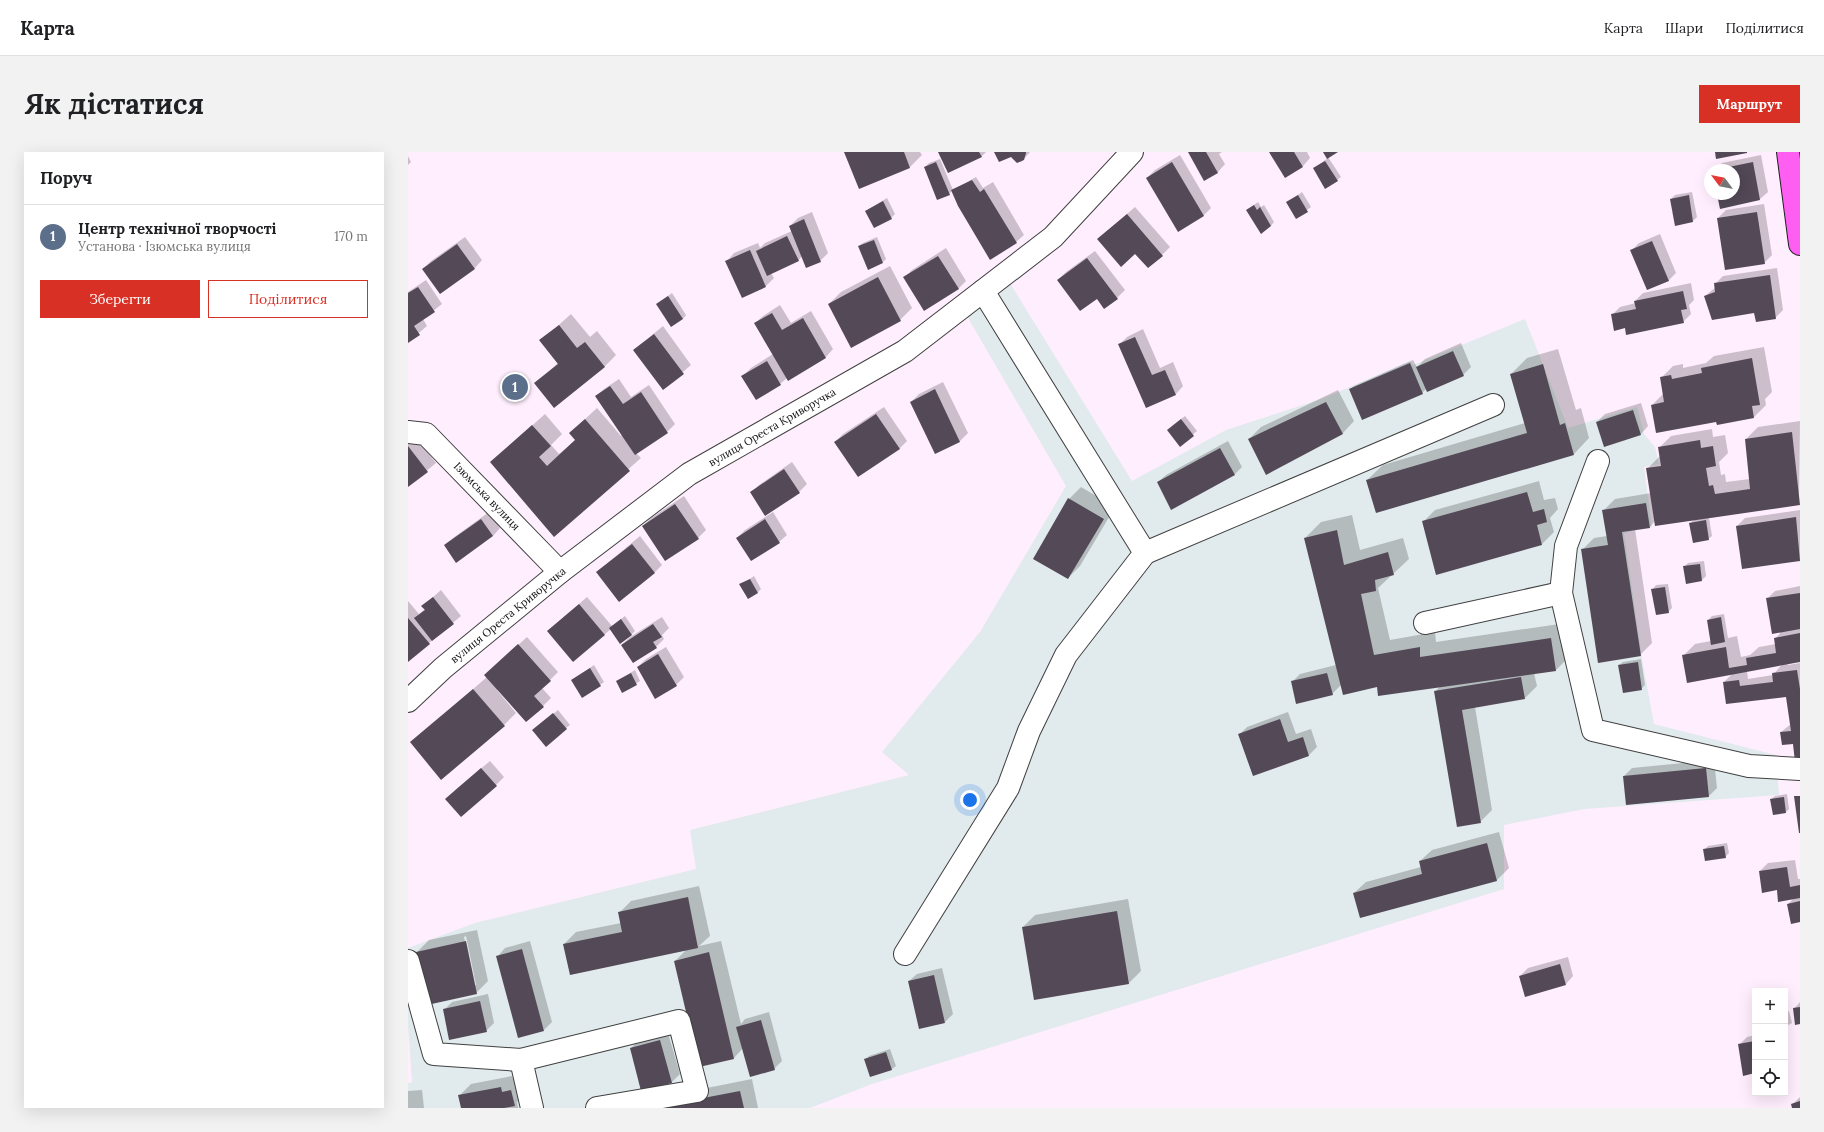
<!DOCTYPE html>
<html lang="uk">
<meta charset="utf-8">
<style>
:root{--surface:#fff;--page:#f2f2f2;--text:#202124;--muted:#757577;--line:#e0e0e0;--accent:#d93025}
body{margin:0;font-family:Lora,serif;background:var(--page);color:var(--text)}
.controls{position:absolute;right:12px;bottom:12px;display:grid;overflow:hidden;border-radius:0px;box-shadow:0 4px 16px #0002}
.controls button{width:36px;height:36px;display:grid;place-items:center;padding:0;border:0;border-bottom:1px solid var(--line);background:var(--surface);color:var(--text);font:20px sans-serif}
.compass{position:absolute;left:1296px;top:12px;width:36px;height:36px;border-radius:50%;background:var(--surface);box-shadow:0 4px 16px #0002;rotate:302deg}
.you{position:absolute;left:562px;top:648px;width:14px;height:14px;margin:-10px;border:3px solid #fff;border-radius:50%;background:#1a73e8;box-shadow:0 0 0 6px #1a73e833}
.badge{display:grid;place-items:center;width:26px;height:26px;border-radius:50%;background:var(--accent);color:#fff;font-size:13px;font-weight:700}
.pin{position:absolute;translate:-50% -50%;border:2px solid #fff;box-shadow:0 1px 4px #0006}
.list{margin:0;padding:0;list-style:none}
h2{display:flex;justify-content:space-between;align-items:center;height:52px;margin:0;padding:0 16px;font-size:17px}
h2 small{font-size:13px;font-weight:400;color:var(--muted)}
.list li{display:grid;grid-template-columns:26px 1fr auto;gap:12px;align-items:center;box-sizing:border-box;height:64px;padding:0 16px;border-top:1px solid var(--line)}
.list b{display:block;font-size:15px;white-space:nowrap}
.list p{margin:0;font-size:13px;white-space:nowrap;color:var(--muted)}
.list em{font-size:13px;font-style:normal;color:var(--muted)}
.actions{display:flex;gap:8px;padding:12px 16px}
.actions a{flex:1;padding:9px 0;border:1px solid var(--accent);border-radius:0px;text-align:center;font-size:14px;color:var(--accent)}
.actions .main{background:var(--accent);color:#fff}
.icon{flex:none;width:22px;height:22px;fill:none;stroke:currentColor;stroke-width:2;stroke-linecap:round;stroke-linejoin:round}
.map{position:relative;flex:none;width:1392px;height:956px;overflow:hidden;border-radius:0px}
header{display:flex;align-items:center;gap:24px;box-sizing:border-box;height:56px;padding:0 20px;background:var(--surface);border-bottom:1px solid var(--line)}
header strong{font-size:19px}
nav{display:flex;gap:22px;margin-inline-start:auto;font-size:14px}
.intro{display:flex;align-items:center;justify-content:space-between;box-sizing:border-box;height:96px;padding:0 24px}
h1{margin:0;font-size:28px}
.button{padding:10px 18px;border-radius:0px;background:var(--accent);color:#fff;font-size:14px;font-weight:700}
main{display:flex;gap:24px;padding:0 24px}
aside{flex:1;background:var(--surface);border-radius:0px;box-shadow:0 4px 16px #0002}
.map>svg:first-child{display:block}
.industrial{fill:#e1eaed}
.shadow{fill:#0003;fill-rule:evenodd}
.building{fill:#534957}
.lines{fill:none;stroke-linecap:round;stroke-linejoin:round}
.minor-casing{stroke:#404040;stroke-width:24}
.major-casing{stroke:#1e1e1e;stroke-width:24}
.minor{stroke:#fff;stroke-width:22}
.major{stroke:#ff5ef2;stroke-width:22}
.labels{text-anchor:middle;dominant-baseline:central;stroke-width:4;stroke-linejoin:round;paint-order:stroke}
.street-label{font-size:11px;fill:#0d0d0d;stroke:#fff}
</style>
<header>
<strong>Карта</strong>
<nav><a>Карта</a><a>Шари</a><a>Поділитися</a></nav>
</header>
<div class="intro"><h1>Як дістатися</h1><a class="button">Маршрут</a></div>
<main>
<aside>
<h2>Поруч<small></small></h2>
<ul class="list">
<li><span class="badge" style="background:#5c6f8a">1</span><div><b>Центр технічної творчості</b><p>Установа · Ізюмська вулиця</p></div><em>170 m</em></li>
</ul>
<div class="actions"><a class="main">Зберегти</a><a>Поділитися</a></div>
</aside>
<div class="map">
<svg width="1392" height="956" viewBox="0 0 1392 956">
<rect width="100%" height="100%" fill="#ffeefd"/>
<path class="industrial" d="M600 128 724 329 818 278 916 246 1002 209 1005 213 1117 167 1160 276 1229 255 1236 282 1247 295 1251 312 1236 315 1244 375 1216 381 1234 507 1246 572 1368 603 1371 643 1176 657 1096 673V737L464 932 402 956H0V931L4 930 0 874V796L67 771 288 717 282 678 501 623 474 600 572 480 658 334 556 159Z"/>
<g class="shadow">
<path d="M437 0H512L514 3 502 15 451 36Z"/>
<path d="M531 0H578L573 5Z"/>
<path d="M588 0H622L613 10H610L603 4Z"/>
<path d="M781 0H814L811 2 817 12 810 20 796 28Z"/>
<path d="M863 0H899L902 6 895 14 877 24Z"/>
<path d="M916 0H928L920 5 933 25 929 28 906 16 920 6Z"/>
<path d="M772 3 803 56 795 64 739 26 747 18Z"/>
<path d="M1353 3 1360 40 1352 47 1312 56 1310 42H1326V18H1307L1314 11Z"/>
<path d="M0 4 3 10 0 13Z"/>
<path d="M532 7 545 38 568 25 575 36 585 30 616 83 608 90 544 39 541 42 517 15 521 11Z"/>
<path d="M894 40 903 55 888 66 879 51Z"/>
<path d="M1284 40 1289 65 1285 69 1263 47 1267 43Z"/>
<path d="M479 46 487 62 483 66 458 59Z"/>
<path d="M850 50 853 55 856 53 866 70 863 74 839 58Z"/>
<path d="M1356 52 1364 103 1356 111 1310 66 1318 58Z"/>
<path d="M727 55 762 95 754 103 727 100 690 87Z"/>
<path d="M404 60 420 101 412 109 394 104 390 109 363 121 366 126 358 134 335 145 319 109 326 101 350 91 352 96 357 91 384 79 382 74 390 66Z"/>
<path d="M1252 82 1268 121 1260 129 1223 99 1231 91Z"/>
<path d="M57 85 74 108 67 116 33 141 15 117 23 109Z"/>
<path d="M469 85 478 107 475 110 451 94 455 91Z"/>
<path d="M538 96 558 129 550 137 496 126 504 118Z"/>
<path d="M687 99 717 138 709 146 689 145 650 128 658 120Z"/>
<path d="M482 114 504 156 492 168 421 152 433 140Z"/>
<path d="M1369 116 1375 158 1367 166 1297 144 1308 135 1307 132 1315 124Z"/>
<path d="M18 128 34 152 15 167 19 174 0 190V140Z"/>
<path d="M1283 131 1286 148 1281 153 1283 162 1275 170 1218 175 1204 163 1212 155 1228 151 1227 149 1235 141Z"/>
<path d="M264 141 278 163 275 167 253 149Z"/>
<path d="M372 153 383 171 403 159 425 197 418 205 380 227 379 226 372 232 335 224 343 216 365 202 347 171 355 164Z"/>
<path d="M163 162 182 185 189 179 208 203 196 215 128 231 150 211 133 189Z"/>
<path d="M255 174 283 213 255 237 226 198Z"/>
<path d="M735 177 752 216 765 210 775 234 768 242 738 255 711 193 719 185Z"/>
<path d="M1053 191 1063 215 1055 223 1019 236 1014 241 942 237 946 234 1005 208 1009 215 1017 207Z"/>
<path d="M1356 195 1364 240 1357 247 1358 253 1346 265 1310 272 1309 269 1244 253 1255 242 1253 226 1265 214 1275 212V216L1298 211 1306 204Z"/>
<path d="M1150 197 1168 258 1173 256 1181 286 1166 302 968 360 959 328 975 313 1117 271 1103 222 1119 206Z"/>
<path d="M211 227 223 245 241 233 267 272 259 280 228 301 233 306 146 383 83 310 137 262 154 282 143 293 151 302 168 288 162 281 189 256 213 284 214 283 188 244 196 237Z"/>
<path d="M535 230 560 281 552 289 528 301 503 250 511 242Z"/>
<path d="M930 238 946 269 935 281 858 321 841 287 853 275Z"/>
<path d="M1233 251 1240 274 1233 282 1189 270 1197 262Z"/>
<path d="M476 255 499 289 491 297 427 290 435 282Z"/>
<path d="M777 264 789 279 772 293 764 274Z"/>
<path d="M1392 269 1391 352 1301 366 1304 384 1300 387 1282 371 1286 368 1247 369 1242 375 1227 377 1244 491 1232 503 1174 398 1186 386 1199 384 1195 359 1207 347 1243 341 1239 317 1252 304 1251 296 1263 284 1304 277 1305 285 1317 283 1320 301 1311 310 1313 323 1317 322 1318 330 1342 327 1338 287 1350 275Z"/>
<path d="M7 284 28 311 0 334V289Z"/>
<path d="M820 289 834 315 826 323 750 330 758 323Z"/>
<path d="M384 310 399 332 391 340 358 362 343 341 351 333Z"/>
<path d="M1131 329 1136 348 1147 346 1150 357 1142 366 1146 380 1134 392 1015 370 1027 358Z"/>
<path d="M673 335 707 355 672 414 660 426 661 347Z"/>
<path d="M276 344 298 378 290 386 235 374 243 366Z"/>
<path d="M1392 358V408L1335 416 1329 374 1337 366Z"/>
<path d="M81 360 92 376 85 384 37 393 45 386Z"/>
<path d="M365 360 379 383 371 390 329 386 337 378Z"/>
<path d="M944 363 952 398 995 386 1001 407 970 436 982 488 1027 480 1028 490 1158 471 1163 503 1148 518 1126 521 1129 534 1117 546 1067 555 1084 658 1072 670 1027 540 1032 534 933 533 924 542 884 530 892 522 928 513 897 386 913 370Z"/>
<path d="M232 384 254 413 246 421 189 420Z"/>
<path d="M1296 409 1298 424 1294 428 1279 430 1276 415 1280 411Z"/>
<path d="M346 424 353 437 349 441 333 433Z"/>
<path d="M1260 432 1264 456 1260 460 1245 437 1248 433Z"/>
<path d="M1392 434V509L1379 511 1380 513 1392 511V608L1385 591 1373 580 1383 572 1379 544 1319 551 1316 530 1325 521 1275 504 1287 492 1303 489 1300 468 1304 464 1316 462 1320 486 1329 484 1333 505 1342 503 1351 495 1368 492 1367 487 1374 479 1359 447 1367 439ZM1374 512 1365 523 1340 527 1339 519Z"/>
<path d="M33 438 53 464 0 509V449L11 462 17 457 15 454Z"/>
<path d="M179 445 204 474 217 464 227 479 223 483 203 477 165 509 148 472Z"/>
<path d="M254 465 261 476 254 483 256 487 248 495 225 510 214 493 222 485Z"/>
<path d="M119 485 150 520 134 536 143 546 135 554 118 569 90 537 89 538 108 561 96 573 3 591 79 525 77 523Z"/>
<path d="M258 495 276 525 268 533 230 515 238 507Z"/>
<path d="M1233 507 1237 533 1233 537 1211 513 1215 510Z"/>
<path d="M186 513 196 530 175 545 164 528Z"/>
<path d="M227 518 232 529 215 540 209 529Z"/>
<path d="M150 558 162 573 158 576 129 575Z"/>
<path d="M880 560 888 582 903 577 909 595 901 603 845 623 831 583 839 575Z"/>
<path d="M1306 608 1309 636 1301 644 1216 624 1224 616Z"/>
<path d="M82 609 96 625 88 633 46 639Z"/>
<path d="M1379 642 1381 657 1377 661 1363 647 1367 644Z"/>
<path d="M1091 680 1101 716 1089 728 953 765 946 741 958 730 1013 715 1012 709 1024 698Z"/>
<path d="M1319 691 1321 701 1317 705 1296 698 1300 694Z"/>
<path d="M1387 708 1390 727H1392V769L1380 752 1386 746 1369 737 1352 719 1360 711Z"/>
<path d="M291 734 302 784 291 794 313 789 333 872 337 867 361 860 374 909 366 917 335 896 326 906 292 914 267 809 278 798 156 792 168 780 213 771 211 761 223 749Z"/>
<path d="M720 747 733 819 721 831 627 847 615 775 627 763Z"/>
<path d="M69 778 80 829 68 841 9 800 21 788ZM58 784 68 833H66L56 785Z"/>
<path d="M122 789 144 870 136 878 90 804 97 796Z"/>
<path d="M1160 805 1165 824 1158 832 1112 824 1120 816Z"/>
<path d="M534 816 545 862 537 870 501 829 509 822Z"/>
<path d="M80 842 86 871 78 879 36 858 44 850Z"/>
<path d="M1392 850V871L1386 857Z"/>
<path d="M1381 859 1384 871 1377 875V860Z"/>
<path d="M260 881 272 922 264 930 223 896 231 888Z"/>
<path d="M1347 883V920L1331 893 1339 885Z"/>
<path d="M482 897 488 914 484 917 463 924 458 907 461 904Z"/>
<path d="M104 924 106 929 115 927 118 941 109 950 110 956H54L51 944 63 932Z"/>
<path d="M344 927 350 956H198Z"/>
<path d="M14 938 16 956H0V939Z"/>
<path d="M1392 945V956H1385L1384 953Z"/>
</g>
<g class="building">
<path d="M436 0H496L502 16 451 37Z"/>
<path d="M530 0H571L574 5 540 21Z"/>
<path d="M586 0H618V1L616 8 609 11 603 5 591 10Z"/>
<path d="M780 0H798L810 21 796 29Z"/>
<path d="M861 0H886L895 15 877 26Z"/>
<path d="M915 0H930L919 7Z"/>
<path d="M1307 0H1339V1L1308 7Z"/>
<path d="M917 9 930 29 917 37 905 16Z"/>
<path d="M528 10 542 43 529 48 516 15Z"/>
<path d="M764 10 796 64 770 80 738 26Z"/>
<path d="M1345 10 1352 48 1312 57 1309 42H1326V18L1311 17Z"/>
<path d="M564 28 572 40 576 37 609 91 582 108 550 54 543 38Z"/>
<path d="M890 43 900 60 888 67 878 50Z"/>
<path d="M1281 43 1285 70 1267 74 1262 47Z"/>
<path d="M475 49 484 67 466 76 457 59Z"/>
<path d="M846 53 849 58 852 55 863 74 853 82 838 58Z"/>
<path d="M1349 60 1357 112 1317 118 1309 66Z"/>
<path d="M719 62 755 104 740 116 727 102 713 115 689 87Z"/>
<path d="M396 67 413 110 398 116 381 74Z"/>
<path d="M379 84 391 109 359 124 348 99Z"/>
<path d="M466 88 475 111 460 118 450 94Z"/>
<path d="M1244 89 1261 129 1239 138 1222 98Z"/>
<path d="M49 92 67 117 32 142 14 117Z"/>
<path d="M342 98 358 135 334 146 317 109Z"/>
<path d="M530 104 551 137 516 159 495 125Z"/>
<path d="M679 106 710 147 696 157 689 147 672 159 649 128Z"/>
<path d="M1362 123 1368 167 1348 170 1346 161 1304 168 1296 144 1307 140 1306 131Z"/>
<path d="M470 125 493 169 443 196 420 152Z"/>
<path d="M10 135 27 160 6 174 12 183 0 191V141Z"/>
<path d="M1275 139 1279 157 1273 158 1276 171 1218 183 1217 176 1206 179 1203 162 1228 157 1226 149Z"/>
<path d="M260 144 275 167 263 175 248 152Z"/>
<path d="M364 161 374 178 395 166 418 206 380 229 346 171Z"/>
<path d="M151 173 169 196 177 190 197 215 146 256 126 231 150 212 131 188Z"/>
<path d="M246 182 276 222 255 238 225 198Z"/>
<path d="M727 185 744 223 757 218 768 243 738 256 710 192Z"/>
<path d="M1045 199 1056 224 1019 240 1008 215Z"/>
<path d="M1344 206 1352 253 1344 254 1346 266 1309 273 1308 270 1248 281 1243 253 1256 250 1252 225 1263 223 1264 227 1294 221 1293 216Z"/>
<path d="M359 209 373 233 348 248 333 224Z"/>
<path d="M1002 211 1015 242 954 268 941 237Z"/>
<path d="M1135 212 1152 273 1157 271 1166 303 968 361 958 328 1119 281 1102 222Z"/>
<path d="M202 234 215 252 233 240 260 281 227 303 187 244Z"/>
<path d="M527 237 552 290 527 302 502 250Z"/>
<path d="M918 250 935 282 858 323 840 287Z"/>
<path d="M1225 258 1233 283 1196 295 1188 270Z"/>
<path d="M468 262 492 297 450 325 426 290Z"/>
<path d="M177 267 222 319 146 385 82 310 124 273 143 294 131 305 139 314 167 288 161 281Z"/>
<path d="M773 267 786 284 772 295 759 278Z"/>
<path d="M1384 280 1392 353 1247 374 1238 316 1253 314 1250 295 1292 288 1293 296 1305 294 1308 314 1298 316 1301 334 1305 333 1307 342 1342 337 1337 287Z"/>
<path d="M0 294 20 320 0 335Z"/>
<path d="M812 296 827 323 763 358 749 330Z"/>
<path d="M376 317 392 341 357 364 342 340Z"/>
<path d="M1119 340 1125 360 1136 357 1139 370 1129 373 1134 393 1028 423 1014 369Z"/>
<path d="M660 346 696 367 660 427 625 407Z"/>
<path d="M1238 351 1242 376 1214 380 1233 504 1190 511 1173 397 1200 393 1194 358Z"/>
<path d="M267 352 291 387 257 409 234 374Z"/>
<path d="M1388 365 1392 409 1334 417 1328 374Z"/>
<path d="M73 367 85 384 48 411 36 393Z"/>
<path d="M357 367 372 391 343 409 328 386Z"/>
<path d="M1298 368 1301 388 1285 391 1281 371Z"/>
<path d="M929 378 936 413 980 400 986 423 967 428 968 439 953 442 966 503 1012 495V505L1143 486 1148 519 970 544 969 535 935 543 896 386Z"/>
<path d="M224 392 247 421 211 450 188 420Z"/>
<path d="M1292 412 1294 429 1278 432 1275 414Z"/>
<path d="M342 427 350 441 340 447 331 432Z"/>
<path d="M1257 435 1261 461 1248 463 1243 437Z"/>
<path d="M1392 441V477L1364 482 1358 446Z"/>
<path d="M25 445 46 472 24 489 6 466 17 458 13 454Z"/>
<path d="M171 452 197 483 165 510 139 479Z"/>
<path d="M1313 465 1317 490 1303 493 1299 468Z"/>
<path d="M0 466 22 492 0 510Z"/>
<path d="M213 467 224 483 212 492 201 476Z"/>
<path d="M245 472 254 485 245 490 249 496 225 511 213 493Z"/>
<path d="M1392 481V510L1279 531 1274 503 1318 495 1321 516 1339 513 1338 506 1368 501 1366 486Z"/>
<path d="M110 492 143 529 126 544 136 555 118 570 76 523Z"/>
<path d="M250 502 269 534 247 547 229 515Z"/>
<path d="M1230 510 1234 538 1215 541 1210 513Z"/>
<path d="M182 516 193 534 174 546 163 528Z"/>
<path d="M1389 518 1392 537V609L1387 610 1385 592 1374 593 1372 580 1383 579 1378 545 1318 552 1315 530 1331 528 1332 534 1365 530 1364 521Z"/>
<path d="M223 521 229 533 214 541 208 529Z"/>
<path d="M919 521 925 543 888 552 883 529Z"/>
<path d="M1113 525 1117 547 1054 558 1073 671 1049 675 1026 539Z"/>
<path d="M65 537 97 574 33 628 2 590Z"/>
<path d="M145 561 159 577 138 595 124 578Z"/>
<path d="M872 567 880 590 895 585 901 604 845 624 830 582Z"/>
<path d="M73 616 89 634 53 665 37 647Z"/>
<path d="M1298 616 1301 645 1218 653 1215 624Z"/>
<path d="M1386 644H1392V681H1391Z"/>
<path d="M1376 645 1378 661 1365 663 1362 647Z"/>
<path d="M1079 691 1089 729 952 766 945 741 1014 722 1011 709Z"/>
<path d="M1316 694 1318 706 1297 709 1295 697Z"/>
<path d="M1379 715 1382 735 1392 733V746L1370 750 1369 738 1354 741 1351 719Z"/>
<path d="M280 745 290 796 162 823 155 792 214 780 210 760Z"/>
<path d="M1392 749V770L1383 772 1379 752Z"/>
<path d="M709 759 721 832 626 848 614 775Z"/>
<path d="M58 789 69 842 19 853 8 800Z"/>
<path d="M114 797 136 879 110 886 88 804Z"/>
<path d="M301 800 326 907 291 915 266 809Z"/>
<path d="M1152 812 1158 833 1117 845 1111 824Z"/>
<path d="M526 823 537 871 511 877 500 829Z"/>
<path d="M72 849 79 880 41 888 35 857Z"/>
<path d="M1392 855V872L1387 873 1385 856Z"/>
<path d="M353 868 367 918 342 925 328 875Z"/>
<path d="M252 888 264 931 233 939 222 896Z"/>
<path d="M1347 889V921L1335 924 1330 892Z"/>
<path d="M478 900 484 918 462 925 456 907Z"/>
<path d="M93 935 94 940 103 938 107 954 96 956H53L50 943Z"/>
<path d="M332 939 336 956H248V955Z"/>
<path d="M1392 949V956H1384L1383 952Z"/>
</g>
<g class="lines">
<defs>
<g id="minor">
<path d="M0 280 18 282 152 420"/>
<path d="M1190 309 1158 394 1153 441 1185 578 1341 614 1392 617"/>
<path d="M737 401 1085 253"/>
<path d="M1017 471 1153 441"/>
<path d="M0 549 35 516 152 420 281 322 497 199 645 85 724 0"/>
<path d="M497 802 600 636 621 579 658 503 737 401 575 139"/>
<path d="M0 809 26 902 113 908 271 869 289 939 189 956"/>
<path d="M113 908 124 956"/>
</g>
<path id="major" d="M1380 0 1392 92"/>
</defs>
<use href="#minor" class="minor-casing"/>
<use href="#major" class="major-casing"/>
<use href="#minor" class="minor"/>
<use href="#major" class="major"/>
</g>
<g class="labels">
<g class="street-label">
<text transform="translate(364 275) rotate(-30)">вулиця Ореста Криворучка</text>
<text transform="translate(79 344) rotate(46)">Ізюмська вулиця</text>
<text transform="translate(100 463) rotate(-39)">вулиця Ореста Криворучка</text>
</g>
</g>
</svg>
<div class="controls">
<button>+</button>
<button>−</button>
<button><svg class="icon" aria-label="locate" viewBox="0 0 24 24"><circle cx="12" cy="12" r="6"/><path d="M12 2v4M12 18v4M2 12h4M18 12h4"/></svg></button>
</div>
<svg class="compass" viewBox="-18 -18 36 36"><path d="M0-13l5 13h-10z" fill="#e53935"/><path d="M0 13l5-13h-10z" fill="#757577"/></svg>
<div class="you"></div>
<div class="pin badge" style="left:107px;top:235px;background:#5c6f8a">1</div>
</div>
</main>
